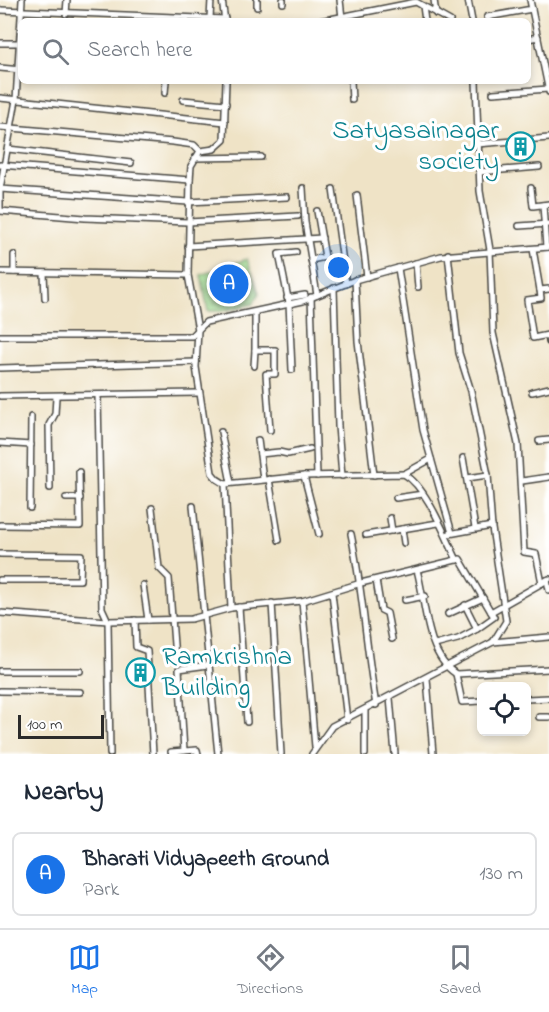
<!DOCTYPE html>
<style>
:root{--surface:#fff;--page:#f6f6f7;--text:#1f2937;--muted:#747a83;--line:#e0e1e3;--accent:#1a73e8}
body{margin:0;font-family:"Indie Flower",sans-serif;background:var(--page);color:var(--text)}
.controls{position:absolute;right:18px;bottom:18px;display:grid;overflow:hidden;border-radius:9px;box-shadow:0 3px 9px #0003}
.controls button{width:54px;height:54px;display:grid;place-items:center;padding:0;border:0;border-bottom:2px solid var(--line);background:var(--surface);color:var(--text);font:30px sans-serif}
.scale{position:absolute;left:18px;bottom:15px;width:86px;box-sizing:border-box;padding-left:6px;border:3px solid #2b2b2b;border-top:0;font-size:16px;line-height:21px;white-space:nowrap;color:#2b2b2b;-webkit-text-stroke:4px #fff;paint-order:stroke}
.you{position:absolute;left:339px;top:268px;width:21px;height:21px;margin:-15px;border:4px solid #fff;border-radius:50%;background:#1a73e8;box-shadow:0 0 0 9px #1a73e833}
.badge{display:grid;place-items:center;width:39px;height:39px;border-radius:50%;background:var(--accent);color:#fff;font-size:20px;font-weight:700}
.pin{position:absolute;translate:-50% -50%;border:3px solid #fff;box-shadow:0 2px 6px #0006}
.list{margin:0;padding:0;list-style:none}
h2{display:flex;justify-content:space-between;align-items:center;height:78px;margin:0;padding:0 24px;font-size:26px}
h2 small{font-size:20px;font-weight:400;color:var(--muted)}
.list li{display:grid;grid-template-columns:39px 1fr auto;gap:18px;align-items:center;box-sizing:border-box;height:84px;margin:0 12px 12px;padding:0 12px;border:2px solid var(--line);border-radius:9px}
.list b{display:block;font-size:22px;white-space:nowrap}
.list p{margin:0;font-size:20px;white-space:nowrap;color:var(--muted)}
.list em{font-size:20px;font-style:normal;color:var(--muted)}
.icon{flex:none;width:33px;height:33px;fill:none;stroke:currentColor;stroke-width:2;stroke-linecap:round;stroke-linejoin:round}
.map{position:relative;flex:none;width:549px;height:754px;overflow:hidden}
.search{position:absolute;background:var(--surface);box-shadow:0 3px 9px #0003;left:18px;right:18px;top:18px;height:66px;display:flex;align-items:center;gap:15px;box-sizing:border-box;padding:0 21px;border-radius:9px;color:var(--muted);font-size:22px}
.sheet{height:174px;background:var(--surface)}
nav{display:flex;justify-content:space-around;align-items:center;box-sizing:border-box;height:84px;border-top:2px solid var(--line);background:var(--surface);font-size:16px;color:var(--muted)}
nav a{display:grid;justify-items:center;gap:3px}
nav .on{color:var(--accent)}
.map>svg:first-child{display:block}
.park{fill:url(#park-crowns);stroke:#63805a;stroke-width:1.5}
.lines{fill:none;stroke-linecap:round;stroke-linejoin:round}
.street-casing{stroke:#484742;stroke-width:8}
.street{stroke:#fff;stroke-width:5}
.labels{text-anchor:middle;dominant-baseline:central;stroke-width:6;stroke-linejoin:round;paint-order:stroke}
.culture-label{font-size:27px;fill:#0d838f;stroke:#fff;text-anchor:end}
</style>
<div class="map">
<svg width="549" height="754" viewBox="0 0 549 754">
<defs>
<pattern id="park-crowns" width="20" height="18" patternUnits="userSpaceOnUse" patternTransform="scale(1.5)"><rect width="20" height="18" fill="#9bd68a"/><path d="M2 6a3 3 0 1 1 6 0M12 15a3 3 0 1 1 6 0" fill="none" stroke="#86b877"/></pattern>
</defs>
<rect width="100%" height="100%" fill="#fff"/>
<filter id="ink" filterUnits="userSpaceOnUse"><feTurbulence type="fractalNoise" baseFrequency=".0167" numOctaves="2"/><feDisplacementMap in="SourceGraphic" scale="12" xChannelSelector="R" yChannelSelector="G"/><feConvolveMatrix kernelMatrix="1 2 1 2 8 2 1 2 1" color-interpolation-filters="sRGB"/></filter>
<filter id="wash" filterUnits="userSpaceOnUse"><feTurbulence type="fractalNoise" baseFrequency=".008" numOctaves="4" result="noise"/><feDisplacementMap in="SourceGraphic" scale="24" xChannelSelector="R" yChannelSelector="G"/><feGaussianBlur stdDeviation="1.35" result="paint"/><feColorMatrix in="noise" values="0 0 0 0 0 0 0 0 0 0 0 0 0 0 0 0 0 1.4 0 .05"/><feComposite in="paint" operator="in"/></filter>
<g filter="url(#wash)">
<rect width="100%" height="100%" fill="#efe3c6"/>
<path class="park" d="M247 259 259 293 253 304 222 311H208L201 275Z"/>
</g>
<g filter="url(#ink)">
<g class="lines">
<defs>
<g id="street">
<path d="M22 0 16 100 0 189 188 202 287 197"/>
<path d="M222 0 225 21"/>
<path d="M257 0V7"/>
<path d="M283 0V3"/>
<path d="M340 0 342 18"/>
<path d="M434 0 436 14"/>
<path d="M468 0 472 21"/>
<path d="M530 0 549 92"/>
<path d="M423 6 425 21"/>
<path d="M0 10 225 19"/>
<path d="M66 14 67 0"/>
<path d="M210 18 211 0"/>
<path d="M320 21 416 2 450 21"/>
<path d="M488 21 487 17 532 9"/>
<path d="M528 39 538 37"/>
<path d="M0 43H18"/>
<path d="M0 68 21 70"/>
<path d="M226 81 224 140 214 149 200 151 191 166 190 180 188 275 198 330 196 367 212 473 217 479 225 484 304 476 404 474C427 487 445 536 457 560"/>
<path d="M351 81 352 100"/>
<path d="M476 81 480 191 490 250 493 333 518 444 524 552 536 554 542 583"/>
<path d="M165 93 166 81"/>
<path d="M493 93 548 89"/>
<path d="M0 98 225 122"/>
<path d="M183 100 226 104"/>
<path d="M0 127 173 142 194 145 200 151"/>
<path d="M477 144 549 138"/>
<path d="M8 149 131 163"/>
<path d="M195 158 261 157"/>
<path d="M0 165 190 180"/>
<path d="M479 172 539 167"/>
<path d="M303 188 305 222 317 295"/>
<path d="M531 188 533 206 549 204"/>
<path d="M0 189V209"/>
<path d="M333 189 346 284"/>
<path d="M357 195 367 277"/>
<path d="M543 205 546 247"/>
<path d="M0 211 85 218 188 222 298 216"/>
<path d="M519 226 549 224"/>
<path d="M188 246 322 238"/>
<path d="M533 249 540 290 549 289"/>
<path d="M311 260 325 257 317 211"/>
<path d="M416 263 418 287"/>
<path d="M398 268 423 430 452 533"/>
<path d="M0 272 188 275"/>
<path d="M14 272V255"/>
<path d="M44 273 45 298"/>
<path d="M355 280 358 341 374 475"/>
<path d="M334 288 338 426 342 476"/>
<path d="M540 290 541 298 527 300 533 338 548 335 549 342"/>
<path d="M311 297 317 476"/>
<path d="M287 298 305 295"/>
<path d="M255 312V350H275V374H266L270 430"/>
<path d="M0 336H192L206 322 303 301 355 280 441 256 549 247"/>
<path d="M254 366 255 350"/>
<path d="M0 368 196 362"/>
<path d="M292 370 289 303 279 254 296 252"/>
<path d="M532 392 549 388"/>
<path d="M98 395 102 608 108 621 110 754"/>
<path d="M0 396 199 393"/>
<path d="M221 432 231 483"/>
<path d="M258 440 263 479"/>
<path d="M539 441 549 440"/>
<path d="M0 443 31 445"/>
<path d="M260 454 279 452 288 454 310 449"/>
<path d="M463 458 475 528"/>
<path d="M404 474 431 459"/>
<path d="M304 476 319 534"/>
<path d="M467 478 488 475"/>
<path d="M269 479 279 540"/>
<path d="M522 481 549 477"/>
<path d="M225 484 231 608"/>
<path d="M50 488 49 425 55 414 56 397"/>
<path d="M66 498H80"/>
<path d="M396 498 423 494"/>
<path d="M193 506 218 754"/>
<path d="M30 508 31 417"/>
<path d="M152 508 159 568 169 578 175 658"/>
<path d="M390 518 392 531"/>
<path d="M0 525 80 526 79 472"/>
<path d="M402 529 404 543"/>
<path d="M351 534C363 591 366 648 376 705"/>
<path d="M449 534 492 526"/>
<path d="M366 535 438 523"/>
<path d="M0 554 81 555 80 580H0"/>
<path d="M417 570C426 602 425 654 456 674L549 669"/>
<path d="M376 580 381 610 387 613 392 639"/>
<path d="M547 580 549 590"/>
<path d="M143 585 148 620"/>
<path d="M332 593 347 720"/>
<path d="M405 600 425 596"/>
<path d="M302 601 315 747"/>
<path d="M272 603 281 754"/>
<path d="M465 605 477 629 494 617 491 612"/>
<path d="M239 607 247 722"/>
<path d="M0 613 108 621 191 619 231 608 302 601 361 583 460 559 491 612 549 579"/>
<path d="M448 614 483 598"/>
<path d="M135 620 136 647 147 651 153 754"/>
<path d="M493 642 549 637"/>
<path d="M435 645 458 639 477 629"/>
<path d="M0 671H80"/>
<path d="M456 674 462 702 482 701"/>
<path d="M427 678 433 754"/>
<path d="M0 691 80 692"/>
<path d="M390 698 395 754"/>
<path d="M526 699 549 698"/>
<path d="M539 717H549"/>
<path d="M171 752 184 751"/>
<path d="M198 754 197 750 184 751 179 669 208 665"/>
<path d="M312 754 332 726 493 642 506 621 492 528 488 475 471 391 459 353 448 254"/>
<path d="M365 754V711"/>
</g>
</defs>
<use href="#street" class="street-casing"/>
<use href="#street" class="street"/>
</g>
</g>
<defs>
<symbol id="building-ring" viewBox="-11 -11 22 22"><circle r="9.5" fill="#fff" stroke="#0f9aa8" stroke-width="1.5"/><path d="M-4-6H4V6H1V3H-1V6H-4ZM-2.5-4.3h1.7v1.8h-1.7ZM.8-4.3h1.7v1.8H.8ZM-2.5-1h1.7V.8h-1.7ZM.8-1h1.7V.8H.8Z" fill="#0f9aa8"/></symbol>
</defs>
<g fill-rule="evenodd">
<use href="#building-ring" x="504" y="130" width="33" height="33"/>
<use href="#building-ring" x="124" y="656" width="33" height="33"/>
</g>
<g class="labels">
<g class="culture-label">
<text x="499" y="131">Satyasainagar<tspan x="499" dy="31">society</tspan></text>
<text x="162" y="657" text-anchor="start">Ramkrishna<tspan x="162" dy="31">Building</tspan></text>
</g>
</g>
</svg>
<div class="controls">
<button><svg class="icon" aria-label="locate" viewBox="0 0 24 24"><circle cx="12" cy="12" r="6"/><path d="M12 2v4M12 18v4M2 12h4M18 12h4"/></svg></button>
</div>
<div class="scale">100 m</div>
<div class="you"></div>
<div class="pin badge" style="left:229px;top:284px">A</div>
<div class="search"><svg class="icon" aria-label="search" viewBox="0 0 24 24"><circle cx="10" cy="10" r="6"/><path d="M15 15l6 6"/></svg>Search here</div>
</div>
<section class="sheet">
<h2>Nearby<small></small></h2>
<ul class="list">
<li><span class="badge">A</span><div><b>Bharati Vidyapeeth Ground</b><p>Park</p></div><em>130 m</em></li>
</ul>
</section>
<nav>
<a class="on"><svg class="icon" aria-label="map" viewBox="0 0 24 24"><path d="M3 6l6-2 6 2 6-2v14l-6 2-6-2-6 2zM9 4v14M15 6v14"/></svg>Map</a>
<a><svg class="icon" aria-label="directions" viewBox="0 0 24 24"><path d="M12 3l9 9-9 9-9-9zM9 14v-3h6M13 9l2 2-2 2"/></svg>Directions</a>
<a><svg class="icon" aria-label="saved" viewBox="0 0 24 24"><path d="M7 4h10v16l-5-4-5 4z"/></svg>Saved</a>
</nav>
